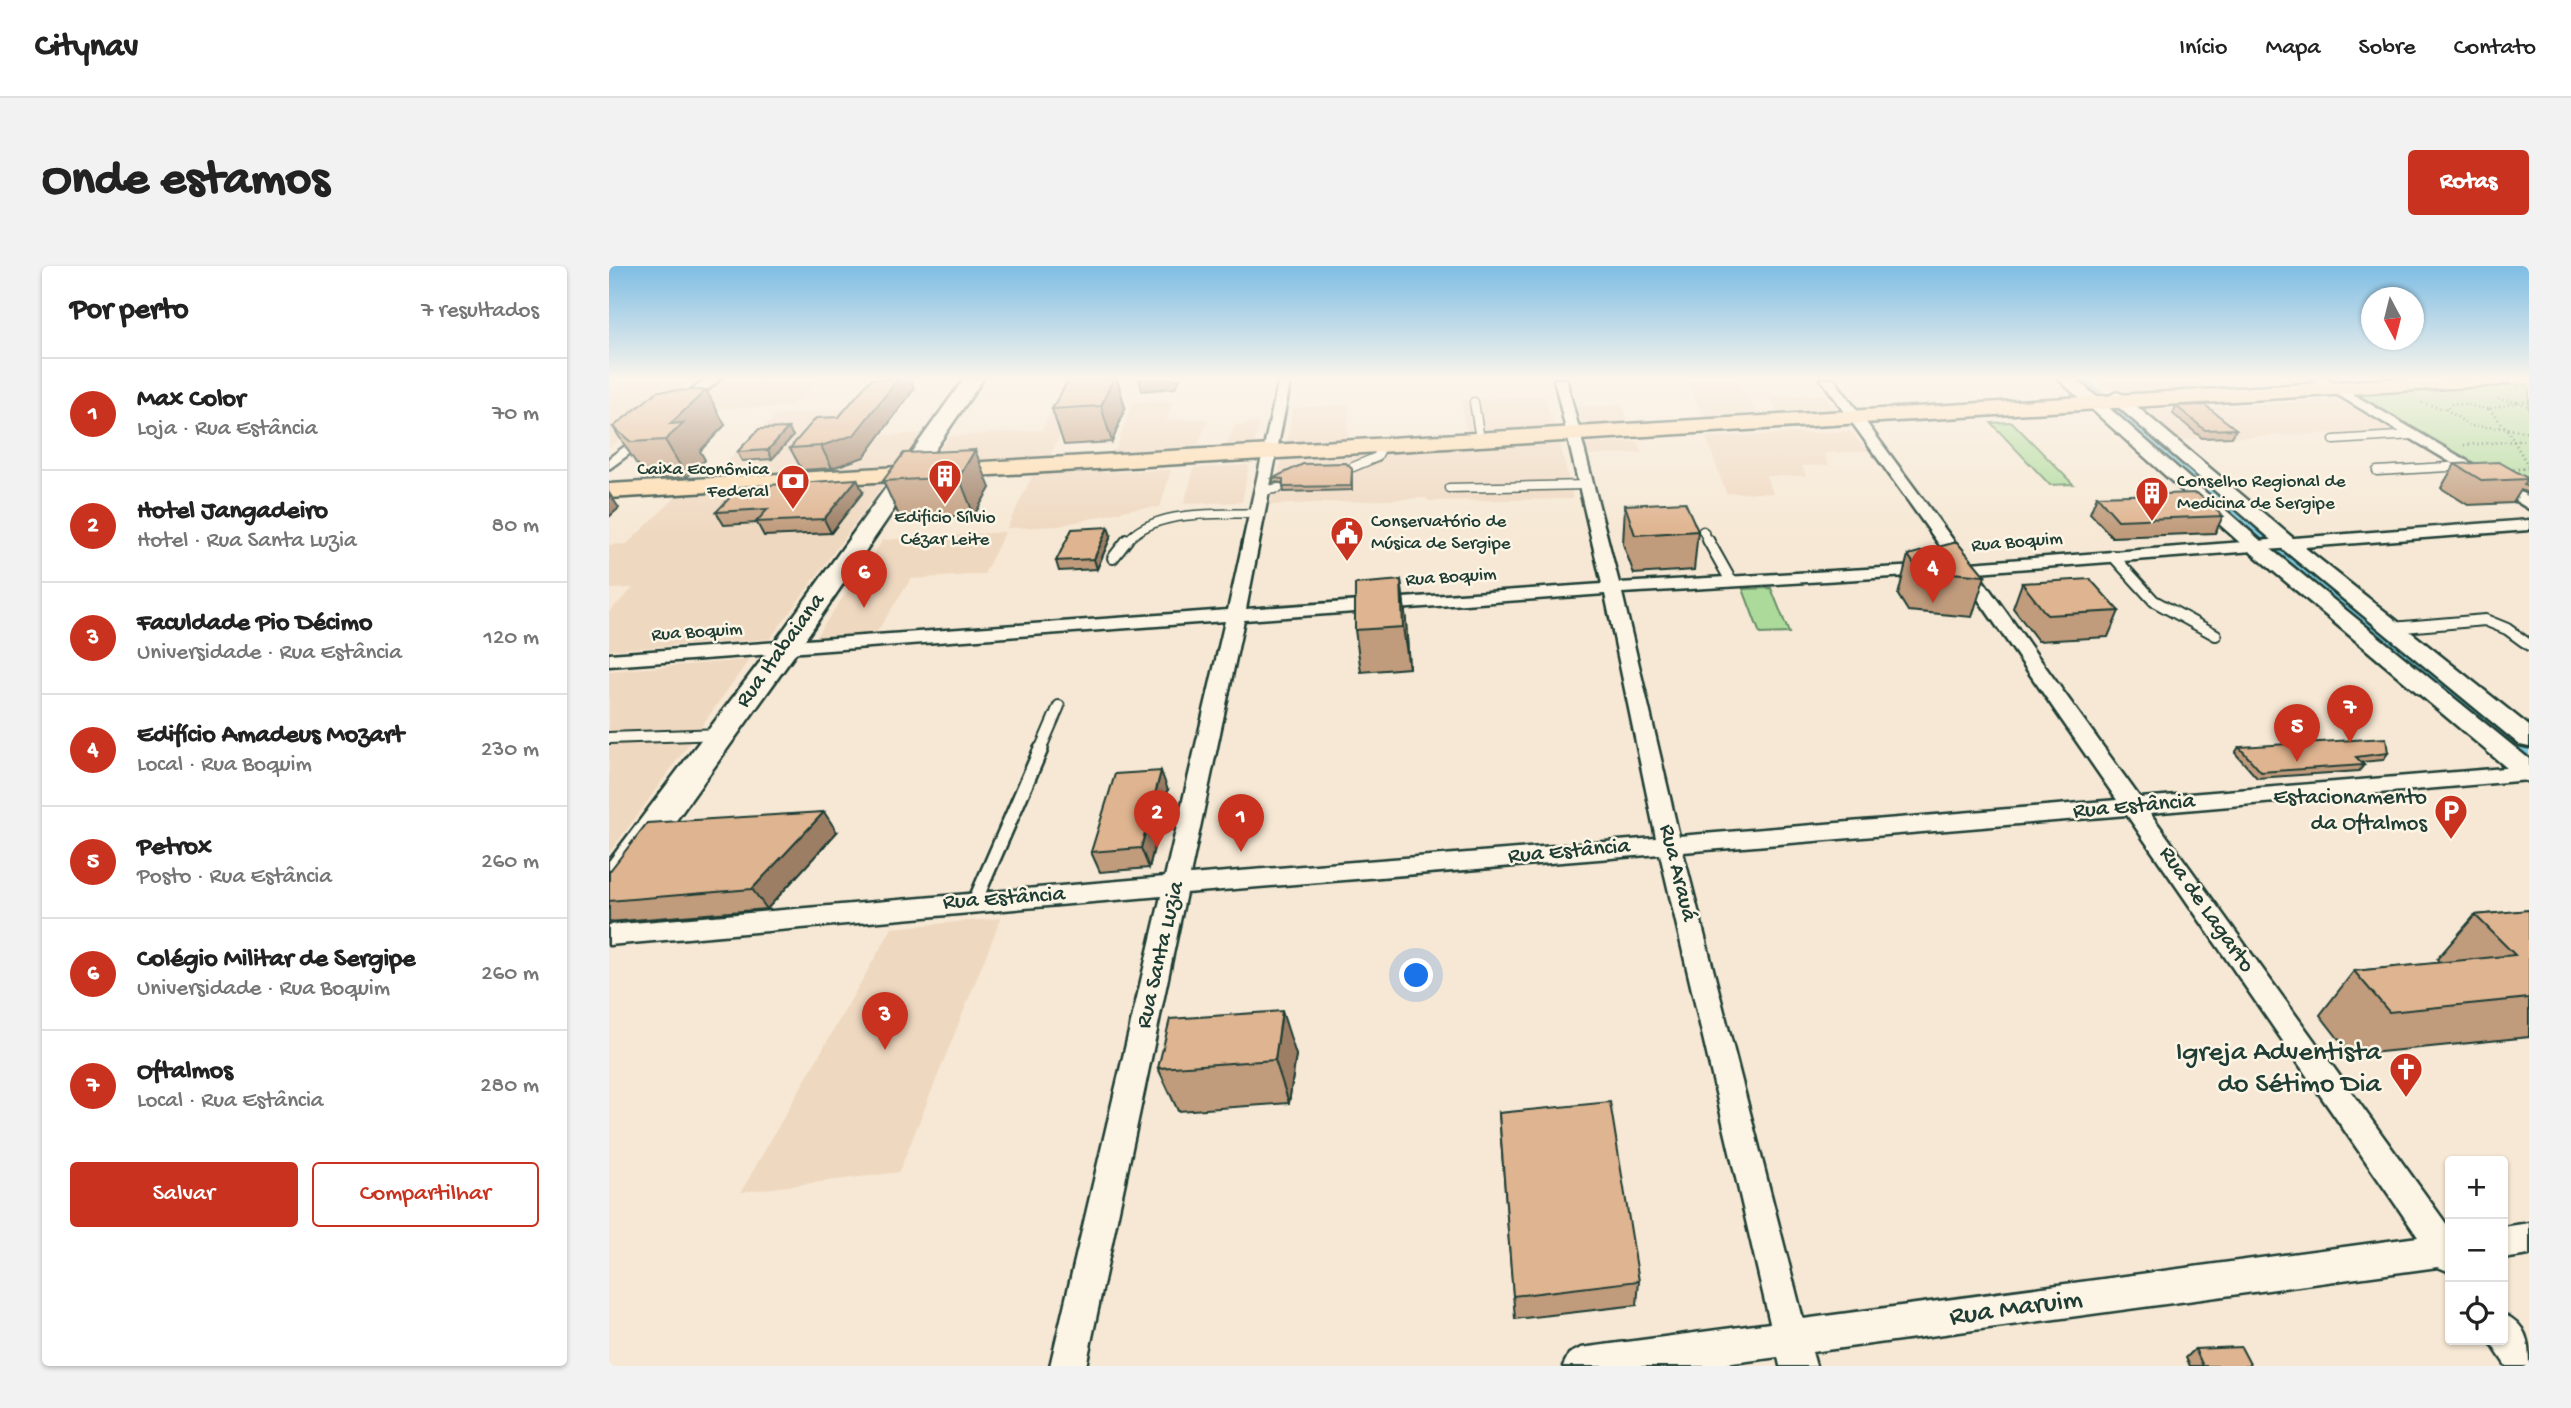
<!DOCTYPE html>
<html lang="pt">
<meta charset="utf-8">
<style>
:root{--surface:#fff;--page:#f2f2f2;--text:#222;--muted:#767676;--line:#e0e0e0;--accent:#c8321e}
body{margin:0;font-family:"Gochi Hand",sans-serif;background:var(--page);color:var(--text)}
.controls{position:absolute;right:21px;bottom:21px;display:grid;overflow:hidden;border-radius:7px;box-shadow:0 2px 5px #0004}
.controls button{width:63px;height:63px;display:grid;place-items:center;padding:0;border:0;border-bottom:2px solid var(--line);background:var(--surface);color:var(--text);font:35px sans-serif}
.compass{position:absolute;left:1752px;top:21px;width:63px;height:63px;border-radius:50%;background:var(--surface);box-shadow:0 2px 5px #0004;rotate:173deg}
.you{position:absolute;left:808px;top:710px;width:24px;height:24px;margin:-18px;border:5px solid #fff;border-radius:50%;background:#1a73e8;box-shadow:0 0 0 10px #1a73e833}
.badge{display:grid;place-items:center;width:46px;height:46px;border-radius:50%;background:var(--accent);color:#fff;font-size:23px;font-weight:700}
.pin{position:absolute;translate:-50% -58px;filter:drop-shadow(0 2px 4px #0008)}
.pin::after{content:'';position:absolute;top:37px;width:24px;height:21px;background:inherit;clip-path:polygon(0 0,100% 0,50% 100%)}
.list{margin:0;padding:0;list-style:none}
h2{display:flex;justify-content:space-between;align-items:center;height:91px;margin:0;padding:0 28px;font-size:30px}
h2 small{font-size:23px;font-weight:400;color:var(--muted)}
.list li{display:grid;grid-template-columns:46px 1fr auto;gap:21px;align-items:center;box-sizing:border-box;height:112px;padding:0 28px;border-top:2px solid var(--line)}
.list b{display:block;font-size:26px;white-space:nowrap}
.list p{margin:0;font-size:23px;white-space:nowrap;color:var(--muted)}
.list em{font-size:23px;font-style:normal;color:var(--muted)}
.actions{display:flex;gap:14px;padding:21px 28px}
.actions a{flex:1;padding:16px 0;border:2px solid var(--accent);border-radius:7px;text-align:center;font-size:24px;color:var(--accent)}
.actions .main{background:var(--accent);color:#fff}
.icon{flex:none;width:38px;height:38px;fill:none;stroke:currentColor;stroke-width:2;stroke-linecap:round;stroke-linejoin:round}
.map{position:relative;flex:none;width:1920px;height:1100px;overflow:hidden;border-radius:7px}
header{display:flex;align-items:center;gap:42px;box-sizing:border-box;height:98px;padding:0 35px;background:var(--surface);border-bottom:2px solid var(--line)}
header strong{font-size:33px}
nav{display:flex;gap:38px;margin-inline-start:auto;font-size:24px}
.intro{display:flex;align-items:center;justify-content:space-between;box-sizing:border-box;height:168px;padding:0 42px}
h1{margin:0;font-size:49px}
.button{padding:18px 32px;border-radius:7px;background:var(--accent);color:#fff;font-size:24px;font-weight:700}
main{display:flex;gap:42px;padding:0 42px}
aside{flex:1;background:var(--surface);border-radius:7px;box-shadow:0 2px 5px #0004}
.map>svg:first-child{display:block}
.built{fill:#efd8c0}
.green{fill:#acda9a;stroke:#668c67;stroke-width:2}
.lines{fill:none;stroke-linecap:round;stroke-linejoin:round}
.canal{fill:#7fcadf;fill-rule:evenodd}
.service-far2-casing{stroke:#1f3d34;stroke-width:11}
.service-far1-casing{stroke:#1f3d34;stroke-width:14}
.service-casing{stroke:#1f3d34;stroke-width:18}
.minor-casing{stroke:#1f3d34;stroke-width:5}
.tertiary-casing{stroke:#1f3d34;stroke-width:5}
.secondary-casing{stroke:#1f3d34;stroke-width:5}
.primary-casing{stroke:#1f3d34;stroke-width:5}
.path{stroke:#1f3d34;stroke-width:2.5;stroke-dasharray:1 3.5;stroke-linecap:butt}
.service-far2{stroke:#fcf5e5;stroke-width:8}
.service-far1{stroke:#fcf5e5;stroke-width:10}
.service{stroke:#fcf5e5;stroke-width:13}
.minor{fill:#fcf5e5;fill-rule:evenodd}
.tertiary{fill:#fcf5e5;fill-rule:evenodd}
.secondary{fill:#fcf5e5;fill-rule:evenodd}
.primary{fill:#fedbac;fill-rule:evenodd}
.wall{fill:#c09b7c;stroke:#1f3d34;stroke-width:2}
.shaded-wall{fill:#9c7e65;stroke:#1f3d34;stroke-width:2}
.building{fill:#dfb490;stroke:#1f3d34;stroke-width:2}
.labels{text-anchor:middle;dominant-baseline:central;stroke-width:5;stroke-linejoin:round;paint-order:stroke}
.far-poi-label{font-size:19px;fill:#1f3d34;stroke:#fcf5e5;text-anchor:start}
.far-street-label{font-size:19px;fill:#1f3d34;stroke:#fcf5e5}
.street-label{font-size:23px;fill:#1f3d34;stroke:#fcf5e5}
.poi-label{font-size:23px;fill:#1f3d34;stroke:#fcf5e5;text-anchor:end}
.near-poi-label{font-size:28px;fill:#1f3d34;stroke:#fcf5e5;text-anchor:end}
.near-street-label{font-size:28px;fill:#1f3d34;stroke:#fcf5e5}
</style>
<header>
<strong>Citynav</strong>
<nav><a>Início</a><a>Mapa</a><a>Sobre</a><a>Contato</a></nav>
</header>
<div class="intro"><h1>Onde estamos</h1><a class="button">Rotas</a></div>
<main>
<aside>
<h2>Por perto<small>7 resultados</small></h2>
<ul class="list">
<li><span class="badge">1</span><div><b>Max Color</b><p>Loja · Rua Estância</p></div><em>70 m</em></li>
<li><span class="badge">2</span><div><b>Hotel Jangadeiro</b><p>Hotel · Rua Santa Luzia</p></div><em>80 m</em></li>
<li><span class="badge">3</span><div><b>Faculdade Pio Décimo</b><p>Universidade · Rua Estância</p></div><em>120 m</em></li>
<li><span class="badge">4</span><div><b>Edifício Amadeus Mozart</b><p>Local · Rua Boquim</p></div><em>230 m</em></li>
<li><span class="badge">5</span><div><b>Petrox</b><p>Posto · Rua Estância</p></div><em>260 m</em></li>
<li><span class="badge">6</span><div><b>Colégio Militar de Sergipe</b><p>Universidade · Rua Boquim</p></div><em>260 m</em></li>
<li><span class="badge">7</span><div><b>Oftalmos</b><p>Local · Rua Estância</p></div><em>280 m</em></li>
</ul>
<div class="actions"><a class="main">Salvar</a><a>Compartilhar</a></div>
</aside>
<div class="map">
<svg width="1920" height="1100" viewBox="0 0 1920 1100">
<rect width="100%" height="100%" fill="#f6e8d4"/>
<filter id="ink" filterUnits="userSpaceOnUse"><feTurbulence type="fractalNoise" baseFrequency=".0143" numOctaves="2"/><feDisplacementMap in="SourceGraphic" scale="14" xChannelSelector="R" yChannelSelector="G"/><feConvolveMatrix kernelMatrix="1 2 1 2 8 2 1 2 1" color-interpolation-filters="sRGB"/></filter>
<g filter="url(#ink)">
<g class="built">
<path d="M0 113H85L0 182Z"/>
<path d="M118 113H212L181 141 83 143Z"/>
<path d="M1077 113H1149L1127 115 1148 147 1095 153Z"/>
<path d="M1493 113H1585L1600 124 1513 129Z"/>
<path d="M1215 128 1228 145 1170 147 1160 130Z"/>
<path d="M936 130 944 161 857 164 852 134Z"/>
<path d="M1728 133 1783 165 1565 174 1532 145Z"/>
<path d="M563 135 557 154 600 153 587 183 505 187 524 136Z"/>
<path d="M467 139 440 191 320 197 341 170 433 164 444 141Z"/>
<path d="M740 139 739 175 678 177 684 142Z"/>
<path d="M1014 139 1018 158 974 159 968 141Z"/>
<path d="M242 143 219 173 314 167 287 200 102 210 168 149Z"/>
<path d="M650 157 645 180 616 181 626 159Z"/>
<path d="M1241 165 1259 185 1215 187 1220 199 1193 200 1197 210H1157L1164 227H1117L1097 171Z"/>
<path d="M1029 175 1033 187 978 189 974 177Z"/>
<path d="M951 177 964 233 819 235 818 232 661 239 673 194Z"/>
<path d="M640 199 633 236 575 238 585 202Z"/>
<path d="M562 204 551 241 523 243 450 260 398 262 424 208Z"/>
<path d="M277 215 161 373 0 384V346L24 322 0 323V279L18 278 71 227Z"/>
<path d="M396 266 375 308 302 313 265 370 205 373 274 274Z"/>
<path d="M140 394 25 554 0 587V405Z"/>
<path d="M392 652 290 906 132 926 283 662Z"/>
</g>
<g class="green">
<path d="M1920 118V231L1744 129 1766 125Z"/>
<path d="M1403 156 1464 218 1441 219 1382 157Z"/>
<path d="M1162 322 1180 367 1151 368 1134 323Z"/>
</g>
<g class="lines">
<g class="canal">
<path d="M1462 113H1478L1493 126 1490 129H1480Z"/>
<path d="M1510 143 1516 145 1920 475V496L1911 494 1504 151 1502 148 1504 145Z"/>
</g>
<defs>
<g id="service-far2">
<path d="M865 136 871 173"/>
<path d="M1725 174 1804 169"/>
<path d="M744 201 768 191 774 179"/>
<path d="M1768 205 1856 200"/>
<path d="M840 222 978 219"/>
<path d="M654 225 670 222"/>
<path d="M1094 265 1100 276"/>
<path d="M517 276C547 242 608 249 649 247"/>
</g>
<g id="service-far1">
<path d="M1099 274 1122 315"/>
<path d="M1504 290 1545 335 1607 369"/>
<path d="M504 292 518 274"/>
<path d="M1783 362 1876 354 1898 363 1920 379"/>
<path d="M0 472 112 468"/>
<path d="M431 484 450 440"/>
</g>
<path id="service" d="M366 635 432 483"/>
<g id="minor">
<path d="M97 113H111L72 147H62V141Z"/>
<path d="M670 113H682L637 343 993 318 945 113H957L1010 317 1344 298 1212 113H1225L1361 297 1920 254V264L1368 306 1531 532 1920 500V514L1541 547 1841 963V1006L1829 1001 1203 1086 1207 1100H1171L1169 1091 1101 1100H954L960 1088 972 1082 1161 1057 1051 588 577 627 477 1100H441L552 630 0 679V659L556 611 616 355 0 400V388L619 344ZM1351 307 1508 534 1070 570 1013 327ZM996 328 1047 572 581 609 635 354ZM1518 549 1809 971 1194 1053 1074 586Z"/>
<path d="M1702 113H1718L1920 231V243Z"/>
<path d="M41 162 48 166 46 169 0 203V192Z"/>
<path d="M1920 957V989L1894 993V961Z"/>
<path d="M1894 1048C1918 1058 1920 1076 1920 1100H1897L1882 1077 1880 1074H1894Z"/>
</g>
<g id="tertiary">
<path d="M1449 113H1467L1652 275 1920 493V516L1911 513 1638 283Z"/>
<path d="M1507 126 1513 128 1685 273 1920 460V481L1911 479 1671 281 1501 134 1499 131Z"/>
</g>
<path id="secondary" d="M355 113H374L186 388 13 630 0 634V595L166 376Z"/>
<path id="primary" d="M1780 113H1901L1898 117 1891 119 0 232V218Z"/>
</defs>
<use href="#service-far2" class="service-far2-casing"/>
<use href="#service-far1" class="service-far1-casing"/>
<use href="#service" class="service-casing"/>
<use href="#minor" class="minor-casing"/>
<use href="#tertiary" class="tertiary-casing"/>
<use href="#secondary" class="secondary-casing"/>
<use href="#primary" class="primary-casing"/>
<g class="path">
<path d="M1908 121 1920 120"/>
<path d="M1920 135 1910 136 1920 141"/>
<path d="M1813 137 1837 143 1844 137 1880 143 1910 136 1887 133"/>
<path d="M1837 143 1861 160 1897 162 1920 201"/>
<path d="M1880 143 1897 162 1920 167"/>
<path d="M1855 179 1920 174"/>
<path d="M1900 204 1920 202"/>
</g>
<use href="#service-far2" class="service-far2"/>
<use href="#service-far1" class="service-far1"/>
<use href="#service" class="service"/>
<use href="#minor" class="minor"/>
<use href="#tertiary" class="tertiary"/>
<use href="#secondary" class="secondary"/>
<use href="#primary" class="primary"/>
</g>
<g class="wall">
<path d="M262 113H301L305 123 255 191 223 202 193 204 181 182 230 151Z"/>
<path d="M460 113H508L516 142 503 176 455 179 443 143Z"/>
<path d="M1567 140 1627 163 1623 171 1593 172 1564 148Z"/>
<path d="M116 159 91 185 96 194 78 211 45 213 27 197 4 161Z"/>
<path d="M179 162 184 170 163 193 133 195 128 186Z"/>
<path d="M295 187 381 222 365 249 292 254 274 215Z"/>
<path d="M1846 198 1920 213 1918 214 1920 215V228L1912 224 1904 237 1859 239 1832 222Z"/>
<path d="M743 203V224L675 226 674 217 664 216V212Z"/>
<path d="M254 226 222 267 155 270 148 257 115 259 107 246Z"/>
<path d="M1488 230 1614 250 1606 267 1503 271 1481 247Z"/>
<path d="M1016 239 1089 265 1085 304 1025 308 1014 278Z"/>
<path d="M502 270 488 303 450 305 447 295Z"/>
<path d="M1299 289 1376 310 1363 351 1299 345 1289 329Z"/>
<path d="M792 314 797 355 800 402 752 406 746 364Z"/>
<path d="M1413 317 1510 345 1499 371 1429 375 1404 342Z"/>
<path d="M1630 481 1779 487 1774 494 1752 496 1755 499 1750 505 1648 512 1626 487Z"/>
<path d="M559 524 540 602 491 606 482 586Z"/>
<path d="M228 566 158 643 0 656V606Z"/>
<path d="M1920 644V771L1742 789 1711 749 1745 705 1831 697 1828 693 1866 649Z"/>
<path d="M687 789 680 837 569 845 549 802Z"/>
<path d="M890 847 1030 1015 1028 1039 906 1053Z"/>
<path d="M1586 1083 1642 1100H1581L1577 1092Z"/>
</g>
<g class="shaded-wall">
<path d="M289 113H301L305 123 255 191 223 202 212 180Z"/>
<path d="M504 113H508L516 142 503 176 492 140Z"/>
<path d="M530 113H571L566 122 533 125Z"/>
<path d="M97 124 116 159 91 185 96 194 78 211 56 174 61 158Z"/>
<path d="M179 162 184 170 163 193 159 184Z"/>
<path d="M366 184 381 222 365 249 350 211Z"/>
<path d="M248 213 254 226 222 267 215 253Z"/>
<path d="M0 227 10 242 0 251Z"/>
<path d="M499 261 502 270 488 303 485 293Z"/>
<path d="M792 314 797 355 800 402 794 361Z"/>
<path d="M552 505 559 524 540 602 532 582Z"/>
<path d="M215 546 228 566 158 643 143 623Z"/>
<path d="M673 745 687 789 680 837 666 794Z"/>
</g>
<g class="building">
<path d="M262 113H289L245 169 212 180 181 182 207 152 230 151Z"/>
<path d="M460 113H504L492 140 443 143Z"/>
<path d="M97 124 61 158 75 157 56 174 22 176 4 161 49 125Z"/>
<path d="M1596 139 1627 163 1596 164 1567 140Z"/>
<path d="M179 162 159 184 128 186 150 163Z"/>
<path d="M366 184 350 211 274 215 295 187Z"/>
<path d="M1890 196 1920 213 1874 215 1846 198Z"/>
<path d="M737 197 743 203 742 220 674 221V213L664 212 694 198Z"/>
<path d="M248 213 215 253 147 256 159 243 107 246 131 221Z"/>
<path d="M1918 214 1920 215V222L1915 219Z"/>
<path d="M1588 227 1614 250 1509 254 1488 230Z"/>
<path d="M1076 236 1089 265 1026 269 1016 239Z"/>
<path d="M499 261 485 293 447 295 463 263Z"/>
<path d="M1348 276 1376 310 1309 304 1299 289Z"/>
<path d="M1481 313 1510 345 1438 349 1413 317Z"/>
<path d="M792 314 794 361 746 364V318Z"/>
<path d="M1777 472 1779 487 1747 491 1755 499 1652 506 1630 481Z"/>
<path d="M552 505 532 582 482 586 506 508Z"/>
<path d="M215 546 143 623 0 635V606L38 557Z"/>
<path d="M1920 644V732L1780 746 1745 705 1906 689 1866 649Z"/>
<path d="M673 745 666 794 549 802 561 753Z"/>
<path d="M1001 836 1030 1015 904 1030 890 847Z"/>
<path d="M1632 1081 1642 1100H1594L1586 1083Z"/>
</g>
</g>
<linearGradient id="sky" x2="0" y2="1"><stop stop-color="#7ebde4"/><stop offset="0.42" stop-color="#fbf5ec"/><stop offset="1" stop-color="#fbf5ec" stop-opacity="0"/></linearGradient>
<rect width="1920" height="267" fill="url(#sky)"/>
<defs>
<symbol id="building-pin" viewBox="-11 -11 22 30"><path d="M0 17L-7.5 6A9.5 9.5 0 1 1 7.5 6Z" fill="#c8321e" stroke="#fcf5e5"/><path d="M-4-6H4V6H1V3H-1V6H-4ZM-2.5-4.3h1.7v1.8h-1.7ZM.8-4.3h1.7v1.8H.8ZM-2.5-1h1.7V.8h-1.7ZM.8-1h1.7V.8H.8Z" fill="#fff"/></symbol>
<symbol id="bank-pin" viewBox="-11 -11 22 30"><path d="M0 17L-7.5 6A9.5 9.5 0 1 1 7.5 6Z" fill="#c8321e" stroke="#fcf5e5"/><path d="M-6-4H6V4H-6ZM0-2.3a2.3 2.3 0 1 0 0 4.6a2.3 2.3 0 1 0 0-4.6Z" fill="#fff"/></symbol>
<symbol id="civic-pin" viewBox="-11 -11 22 30"><path d="M0 17L-7.5 6A9.5 9.5 0 1 1 7.5 6Z" fill="#c8321e" stroke="#fcf5e5"/><path d="M-.6-6.5H3V-4.5H.6V-3L4-1V1h2V6H-6V1h2V-1L-.6-3ZM-1.2 2.5V6h2.4V2.5Z" fill="#fff"/></symbol>
<symbol id="parking-pin" viewBox="-11 -11 22 30"><path d="M0 17L-7.5 6A9.5 9.5 0 1 1 7.5 6Z" fill="#c8321e" stroke="#fcf5e5"/><path d="M-3.5-5.5H1a3.5 3.5 0 0 1 0 7H-1V5.5H-3.5ZM-1-3.4V-.6H.8a1.4 1.4 0 0 0 0-2.8Z" fill="#fff"/></symbol>
<symbol id="church-pin" viewBox="-11 -11 22 30"><path d="M0 17L-7.5 6A9.5 9.5 0 1 1 7.5 6Z" fill="#c8321e" stroke="#fcf5e5"/><path d="M-1.2-6h2.4v3.5h3.3v2.4h-3.3V6h-2.4V-.1h-3.3v-2.4h3.3Z" fill="#fff"/></symbol>
</defs>
<g fill-rule="evenodd">
<use href="#building-pin" x="317" y="191" width="38" height="52"/>
<use href="#bank-pin" x="165" y="196" width="38" height="52"/>
<use href="#building-pin" x="1524" y="208" width="38" height="52"/>
<use href="#civic-pin" x="719" y="248" width="38" height="52"/>
<use href="#parking-pin" x="1823" y="526" width="38" height="52"/>
<use href="#church-pin" x="1778" y="784" width="38" height="52"/>
</g>
<g class="labels">
<g class="far-poi-label">
<text x="160" y="204" text-anchor="end">Caixa Econômica<tspan x="160" dy="22">Federal</tspan></text>
<text x="1568" y="216">Conselho Regional de<tspan x="1568" dy="22">Medicina de Sergipe</tspan></text>
<text x="336" y="252" text-anchor="middle">Edificio Sílvio<tspan x="336" dy="22">Cézar Leite</tspan></text>
<text x="762" y="256">Conservatório de<tspan x="762" dy="22">Música de Sergipe</tspan></text>
</g>
<g class="far-street-label">
<text transform="translate(1408 277) rotate(-5)">Rua Boquim</text>
<text transform="translate(842 312) rotate(-4)">Rua Boquim</text>
<text transform="translate(88 367) rotate(-4)">Rua Boquim</text>
</g>
<g class="street-label">
<text transform="translate(172 385) rotate(-54)">Rua Itabaiana</text>
<text transform="translate(1525 541) rotate(-5)">Rua Estância</text>
<text transform="translate(960 586) rotate(-5)">Rua Estância</text>
<text transform="translate(1068 607) rotate(76)">Rua Arauá</text>
<text transform="translate(395 633) rotate(-4)">Rua Estância</text>
<text transform="translate(1597 644) rotate(55)">Rua de Lagarto</text>
<text transform="translate(552 689) rotate(-77)">Rua Santa Luzia</text>
</g>
<g class="poi-label">
<text x="1818" y="532">Estacionamento<tspan x="1818" dy="26">da Oftalmos</tspan></text>
</g>
<g class="near-poi-label">
<text x="1772" y="787">Igreja Adventista<tspan x="1772" dy="32">do Sétimo Dia</tspan></text>
</g>
<g class="near-street-label">
<text transform="translate(1407 1043) rotate(-8)">Rua Maruim</text>
</g>
</g>
</svg>
<div class="controls">
<button>+</button>
<button>−</button>
<button><svg class="icon" aria-label="locate" viewBox="0 0 24 24"><circle cx="12" cy="12" r="6"/><path d="M12 2v4M12 18v4M2 12h4M18 12h4"/></svg></button>
</div>
<svg class="compass" viewBox="-18 -18 36 36"><path d="M0-13l5 13h-10z" fill="#e53935"/><path d="M0 13l5-13h-10z" fill="#767676"/></svg>
<div class="you"></div>
<div class="pin badge" style="left:632px;top:586px">1</div>
<div class="pin badge" style="left:548px;top:582px">2</div>
<div class="pin badge" style="left:276px;top:784px">3</div>
<div class="pin badge" style="left:1324px;top:337px">4</div>
<div class="pin badge" style="left:1688px;top:496px">5</div>
<div class="pin badge" style="left:255px;top:342px">6</div>
<div class="pin badge" style="left:1741px;top:477px">7</div>
</div>
</main>
